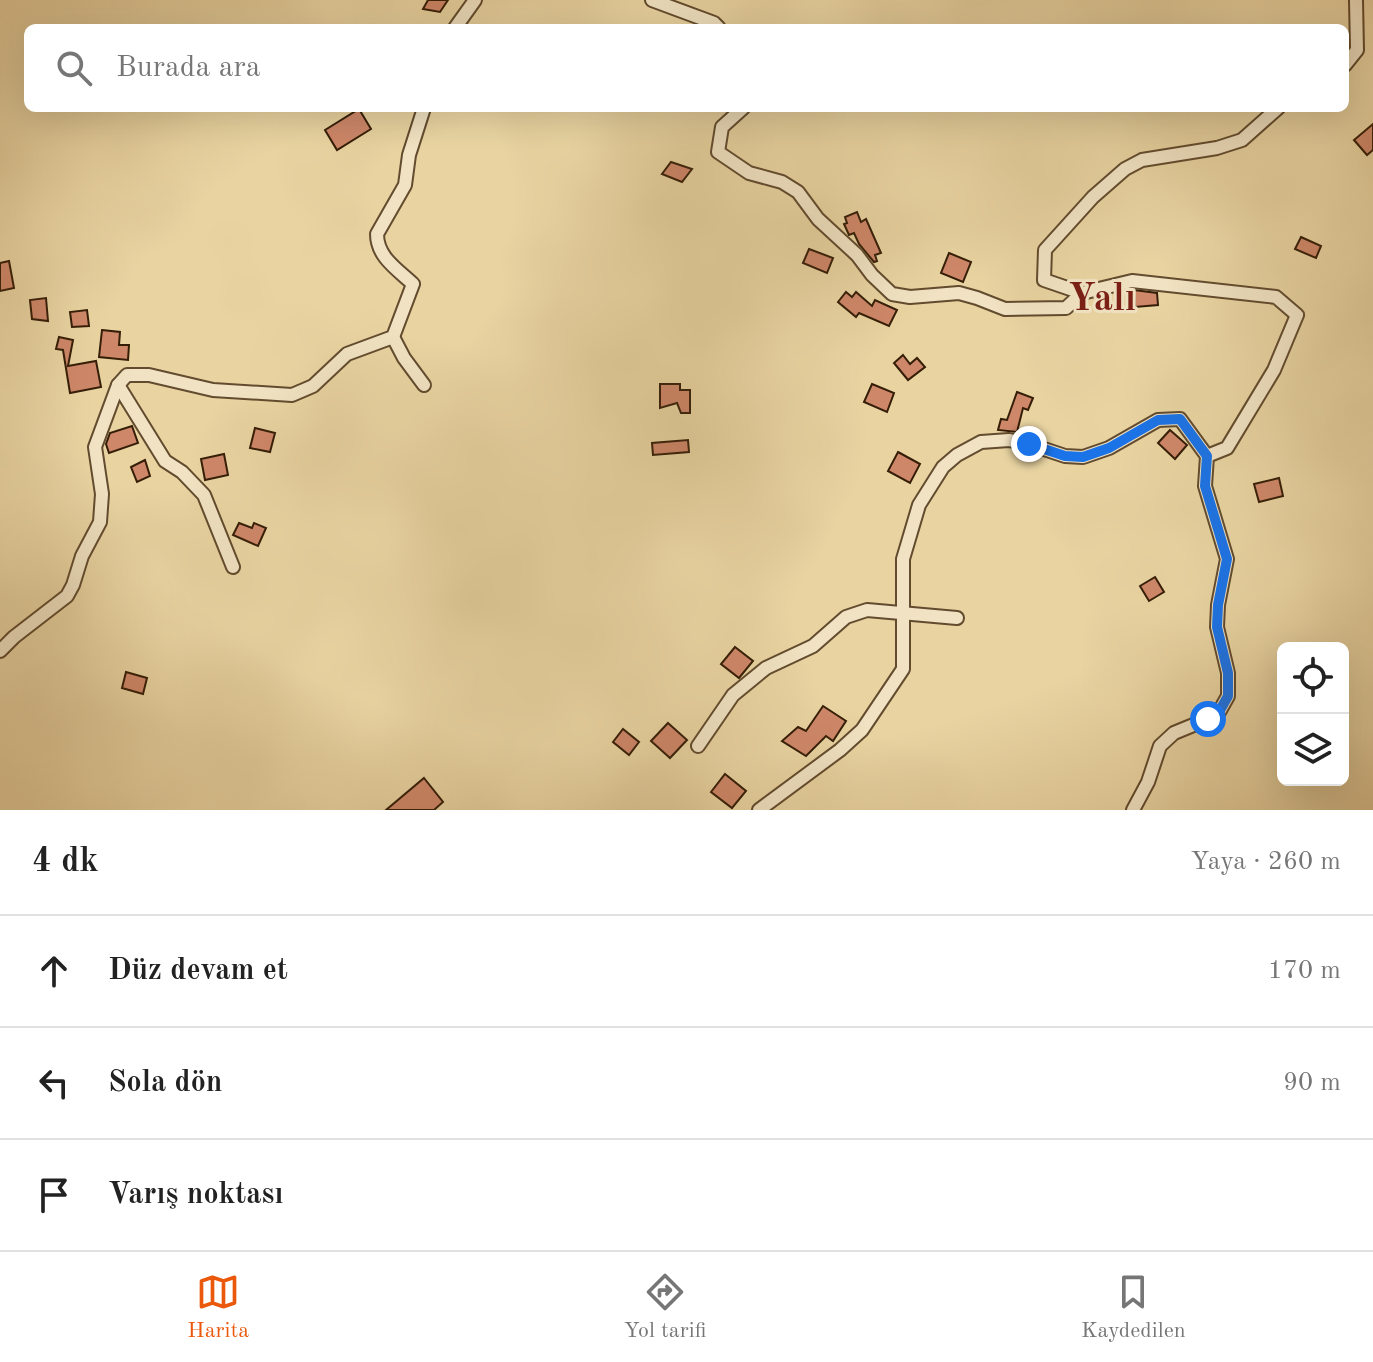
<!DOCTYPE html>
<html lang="tr">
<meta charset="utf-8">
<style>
:root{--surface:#fff;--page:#f6f6f6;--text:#222;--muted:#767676;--line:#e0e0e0;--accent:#ea580c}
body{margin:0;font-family:"Old Standard TT",serif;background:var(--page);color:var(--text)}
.controls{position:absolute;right:24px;bottom:24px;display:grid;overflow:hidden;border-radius:12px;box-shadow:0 8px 32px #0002}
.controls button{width:72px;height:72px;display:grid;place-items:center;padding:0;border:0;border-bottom:2px solid var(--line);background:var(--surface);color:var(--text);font:40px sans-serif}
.stop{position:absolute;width:24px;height:24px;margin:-18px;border:6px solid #1a73e8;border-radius:50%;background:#fff}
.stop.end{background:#1a73e8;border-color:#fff;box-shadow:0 2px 8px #0008}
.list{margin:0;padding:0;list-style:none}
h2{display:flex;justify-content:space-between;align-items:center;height:104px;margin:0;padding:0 32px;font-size:34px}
h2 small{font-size:26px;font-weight:400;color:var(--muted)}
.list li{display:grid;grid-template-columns:52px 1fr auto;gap:24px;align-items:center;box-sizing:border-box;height:112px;padding:0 32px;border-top:2px solid var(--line)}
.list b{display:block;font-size:30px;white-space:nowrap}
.list em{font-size:26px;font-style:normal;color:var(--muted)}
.icon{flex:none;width:44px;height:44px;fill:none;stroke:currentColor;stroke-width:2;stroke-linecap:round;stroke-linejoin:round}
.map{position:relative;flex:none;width:1373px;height:810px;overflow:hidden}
.search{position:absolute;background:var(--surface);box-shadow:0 8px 32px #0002;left:24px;right:24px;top:24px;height:88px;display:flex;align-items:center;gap:20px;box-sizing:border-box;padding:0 28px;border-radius:12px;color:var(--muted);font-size:30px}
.sheet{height:440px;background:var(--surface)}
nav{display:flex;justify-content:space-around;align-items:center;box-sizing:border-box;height:112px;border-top:2px solid var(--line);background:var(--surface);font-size:22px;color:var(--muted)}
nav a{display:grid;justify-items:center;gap:4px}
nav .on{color:var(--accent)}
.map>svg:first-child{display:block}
.building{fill:#ce8769;stroke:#351e07;stroke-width:2}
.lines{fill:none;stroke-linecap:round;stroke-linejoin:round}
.street-casing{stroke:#624b2e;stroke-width:16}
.street{stroke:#f0e2c2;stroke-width:12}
.route{stroke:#1a73e8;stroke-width:10}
.labels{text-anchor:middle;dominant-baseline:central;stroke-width:6;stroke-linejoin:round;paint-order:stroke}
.district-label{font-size:38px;font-weight:bold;fill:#7a1f14;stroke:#f0e2c2}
</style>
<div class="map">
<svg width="1373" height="810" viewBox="0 0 1373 810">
<rect width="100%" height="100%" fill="#e8d3a1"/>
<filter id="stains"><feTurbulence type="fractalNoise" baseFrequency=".0025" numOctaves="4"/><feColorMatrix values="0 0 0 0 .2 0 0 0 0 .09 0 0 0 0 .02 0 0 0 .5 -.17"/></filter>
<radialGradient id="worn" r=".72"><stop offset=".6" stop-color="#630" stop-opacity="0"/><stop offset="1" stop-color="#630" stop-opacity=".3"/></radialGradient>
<g class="building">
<path d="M428 0H448L440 12 423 9Z"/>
<path d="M359 109 371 129 337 150 325 130Z"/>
<path d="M1373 124V150L1367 155 1354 140Z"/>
<path d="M671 162 692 169 682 182 662 174Z"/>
<path d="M857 212 861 222 866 219 881 253 875 255 877 261 874 262 859 244 854 233 849 235 844 224 847 223 845 217Z"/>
<path d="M1301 237 1321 246 1316 258 1295 249Z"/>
<path d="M809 249 833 258 827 273 803 263Z"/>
<path d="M949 253 971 262 963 282 941 273Z"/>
<path d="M9 261 14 288 0 291V263Z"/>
<path d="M1134 290 1157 293 1158 305 1135 307Z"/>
<path d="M846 292 852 297 856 292 872 306 875 300 897 310 889 326 859 313 856 317 838 302Z"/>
<path d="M46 298 48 321 32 319 30 300Z"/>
<path d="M87 310 89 326 72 327 70 312Z"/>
<path d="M102 330 120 332 119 345H129L128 360 99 357Z"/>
<path d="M59 337 73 340 68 366 96 361 101 387 70 393 63 350 56 349Z"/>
<path d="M903 355 910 364 917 358 925 367 908 380 894 363Z"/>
<path d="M660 384H680V390H690V413H681L677 403 660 408Z"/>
<path d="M872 384 894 393 887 412 864 402Z"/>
<path d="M1017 392 1033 398 1028 410 1023 408 1017 432 998 430 1001 419 1007 420Z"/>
<path d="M132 426 138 443 109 453 106 444 110 433Z"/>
<path d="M255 428 275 433 270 452 250 448Z"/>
<path d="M1170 430 1187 445 1175 459 1158 443Z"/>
<path d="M688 440 689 452 653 455 652 443Z"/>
<path d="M898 452 920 464 910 483 888 471Z"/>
<path d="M224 454 228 475 205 480 201 459Z"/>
<path d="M145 460 150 476 137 482 131 467Z"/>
<path d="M1279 478 1283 496 1259 502 1254 484Z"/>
<path d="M239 523 252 528 254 523 266 528 258 546 233 535Z"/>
<path d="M1155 577 1164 592 1149 601 1140 586Z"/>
<path d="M735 647 753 661 739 678 721 664Z"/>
<path d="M126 672 147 678 143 694 122 688Z"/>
<path d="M823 706 846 721 833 741 826 736 806 756 782 741 798 727 806 731Z"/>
<path d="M668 723 687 740 670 758 651 741Z"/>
<path d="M623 729 639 742 629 755 613 742Z"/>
<path d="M725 774 746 791 732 808 711 792Z"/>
<path d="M424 778 443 802 434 810H386Z"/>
</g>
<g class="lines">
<defs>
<g id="street">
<path d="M652 0 714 23 719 28"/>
<path d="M455 28 475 0"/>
<path d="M1345 65 1357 50 1356 0"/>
<path d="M743 108 722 127 718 152 749 173 782 182 798 192 818 219 857 255 872 275 892 294 910 297 959 293 977 298 1005 309 1066 308 1082 293 1132 281 1276 297 1297 315 1274 370 1227 448 1207 456"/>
<path d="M1082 293 1044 280 1045 250 1093 197 1125 169 1142 160 1217 148 1242 140 1278 108"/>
<path d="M393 337 404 358 424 385"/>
<path d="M118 385 165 461 182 472 204 495 233 567"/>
<path d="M0 651 14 637 67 596 73 585 82 556 100 522 102 494 95 447 118 385 127 375H149L213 390 292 395 313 386 347 354 393 337 413 284C397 269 377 257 377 234L405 185 409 155 424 108"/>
<path d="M698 746 733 695 766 668 813 646 846 617 867 610 957 618"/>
<path d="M759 810 840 750 862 730 903 669V559L919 505 943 467 957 455 981 442 1009 440 1029 444 1065 456 1083 457 1109 448 1158 420 1180 419 1207 456 1205 486 1227 559 1218 605 1217 627 1228 673V696L1219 712 1208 719 1174 733 1160 746 1148 782 1133 810"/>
</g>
</defs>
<use href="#street" class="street-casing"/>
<use href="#street" class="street"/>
</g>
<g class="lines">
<path class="route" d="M1029 444 1065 456 1083 457 1109 448 1158 420 1180 419 1207 456 1205 486 1227 559 1218 605 1217 627 1228 673V696L1219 712 1208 719"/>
</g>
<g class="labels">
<g class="district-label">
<text x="1102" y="300">Yalı</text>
</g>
</g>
<rect width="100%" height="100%" filter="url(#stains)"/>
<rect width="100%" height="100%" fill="url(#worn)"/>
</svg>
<div class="controls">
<button><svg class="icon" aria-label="locate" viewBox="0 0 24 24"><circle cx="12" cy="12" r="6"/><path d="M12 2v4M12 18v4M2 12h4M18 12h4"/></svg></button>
<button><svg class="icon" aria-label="layers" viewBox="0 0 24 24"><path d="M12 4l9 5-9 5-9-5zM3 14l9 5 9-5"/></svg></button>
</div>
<div class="stop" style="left:1208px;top:719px"></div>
<div class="stop end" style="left:1029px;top:444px"></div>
<div class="search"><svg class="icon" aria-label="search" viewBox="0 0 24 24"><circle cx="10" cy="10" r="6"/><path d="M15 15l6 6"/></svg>Burada ara</div>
</div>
<section class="sheet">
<h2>4 dk<small>Yaya · 260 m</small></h2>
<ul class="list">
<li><svg class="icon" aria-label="ahead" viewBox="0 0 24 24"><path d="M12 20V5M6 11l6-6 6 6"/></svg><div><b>Düz devam et</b></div><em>170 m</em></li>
<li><svg class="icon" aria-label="left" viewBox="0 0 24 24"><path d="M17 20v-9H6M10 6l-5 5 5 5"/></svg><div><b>Sola dön</b></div><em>90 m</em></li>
<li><svg class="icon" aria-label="arrive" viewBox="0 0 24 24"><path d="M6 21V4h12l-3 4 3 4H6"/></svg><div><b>Varış noktası</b></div></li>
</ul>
</section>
<nav>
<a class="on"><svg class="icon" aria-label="map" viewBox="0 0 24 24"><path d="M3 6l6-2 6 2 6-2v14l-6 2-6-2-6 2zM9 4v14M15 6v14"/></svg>Harita</a>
<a><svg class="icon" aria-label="directions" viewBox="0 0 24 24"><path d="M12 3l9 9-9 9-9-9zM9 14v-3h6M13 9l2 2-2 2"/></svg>Yol tarifi</a>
<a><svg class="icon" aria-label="saved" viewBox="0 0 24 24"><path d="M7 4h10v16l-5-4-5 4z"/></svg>Kaydedilen</a>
</nav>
